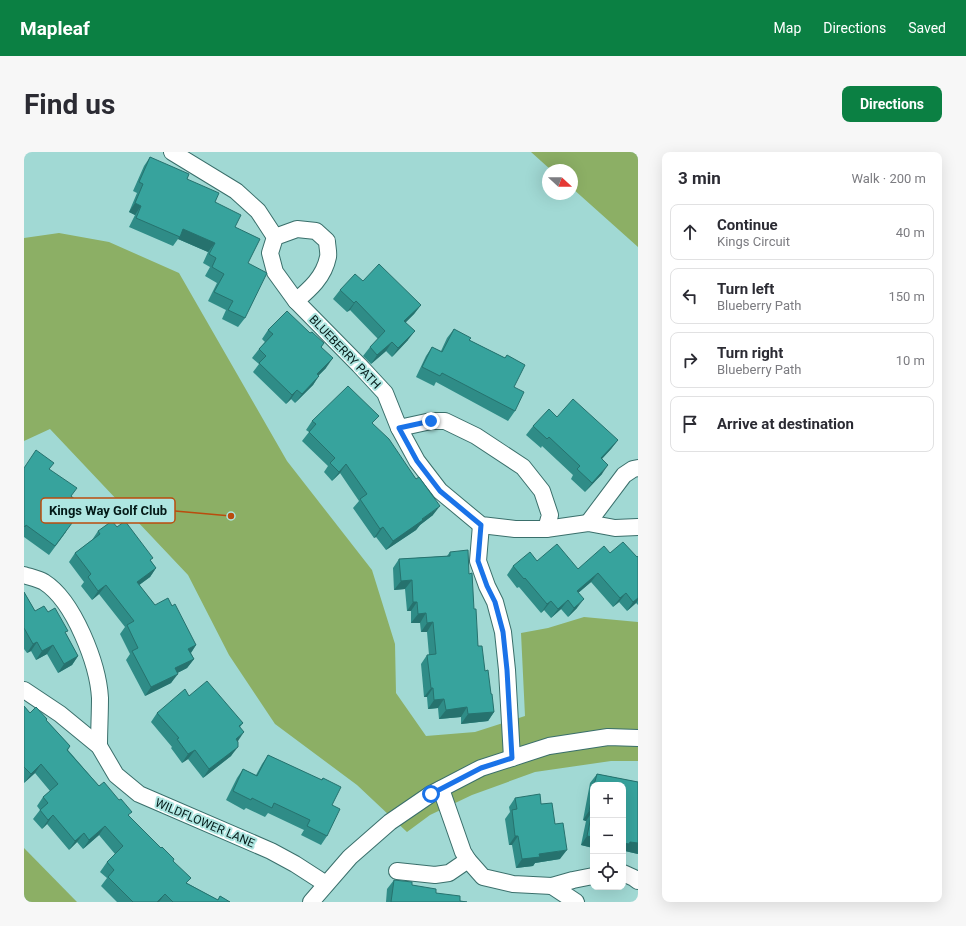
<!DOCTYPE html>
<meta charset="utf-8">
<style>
:root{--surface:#fff;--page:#f7f7f7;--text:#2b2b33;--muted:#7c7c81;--line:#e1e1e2;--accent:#0b8043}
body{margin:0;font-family:Roboto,sans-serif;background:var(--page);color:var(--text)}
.controls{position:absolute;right:12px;bottom:12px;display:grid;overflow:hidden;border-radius:8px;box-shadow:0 4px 16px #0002}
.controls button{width:36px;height:36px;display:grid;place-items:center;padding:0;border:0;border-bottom:1px solid var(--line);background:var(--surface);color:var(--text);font:20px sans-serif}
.compass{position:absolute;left:518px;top:12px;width:36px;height:36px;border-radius:50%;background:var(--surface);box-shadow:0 4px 16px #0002;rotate:111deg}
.stop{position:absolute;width:12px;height:12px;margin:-9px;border:3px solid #1a73e8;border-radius:50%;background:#fff}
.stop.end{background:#1a73e8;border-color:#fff;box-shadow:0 1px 4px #0008}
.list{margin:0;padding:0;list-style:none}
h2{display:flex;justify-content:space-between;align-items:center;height:52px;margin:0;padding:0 16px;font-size:17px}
h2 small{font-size:13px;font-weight:400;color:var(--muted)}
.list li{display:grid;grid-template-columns:26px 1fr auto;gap:12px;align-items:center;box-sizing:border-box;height:56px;margin:0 8px 8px;padding:0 8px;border:1px solid var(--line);border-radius:8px}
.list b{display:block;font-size:15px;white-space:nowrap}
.list p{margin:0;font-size:13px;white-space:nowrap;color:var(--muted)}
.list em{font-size:13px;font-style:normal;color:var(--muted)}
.icon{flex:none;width:22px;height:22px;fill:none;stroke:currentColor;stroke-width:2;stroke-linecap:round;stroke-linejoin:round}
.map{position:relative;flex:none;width:614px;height:750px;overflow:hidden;border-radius:8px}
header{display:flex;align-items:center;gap:24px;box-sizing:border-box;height:56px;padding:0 20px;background:var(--accent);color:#fff}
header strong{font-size:19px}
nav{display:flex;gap:22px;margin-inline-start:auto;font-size:14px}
.intro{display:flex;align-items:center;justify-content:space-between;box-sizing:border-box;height:96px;padding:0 24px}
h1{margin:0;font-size:28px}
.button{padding:10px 18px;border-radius:8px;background:var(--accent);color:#fff;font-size:14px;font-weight:700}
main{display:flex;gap:24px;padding:0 24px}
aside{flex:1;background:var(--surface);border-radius:8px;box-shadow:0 4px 16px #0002}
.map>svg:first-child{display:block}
.green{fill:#8caf65}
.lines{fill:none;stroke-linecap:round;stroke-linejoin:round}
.street-casing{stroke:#3a6f6b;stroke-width:18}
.street{stroke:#fff;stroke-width:16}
.wall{fill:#2f8c87}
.shaded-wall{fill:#26726e}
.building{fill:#37a39d;stroke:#26726e}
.route{stroke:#1a73e8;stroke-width:5}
.labels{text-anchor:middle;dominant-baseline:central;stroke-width:4;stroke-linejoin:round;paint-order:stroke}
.street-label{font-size:12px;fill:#031917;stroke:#aee6e1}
.leader{fill:none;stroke:#ba4c0e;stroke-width:1.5}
.callout-dot{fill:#ba4c0e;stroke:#aee6e1;stroke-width:1.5}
.callout{fill:#aee6e1;stroke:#ba4c0e;stroke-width:1.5}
.callout-label{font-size:13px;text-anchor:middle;font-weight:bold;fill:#031917}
</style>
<header>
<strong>Mapleaf</strong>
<nav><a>Map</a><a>Directions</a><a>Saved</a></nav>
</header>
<div class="intro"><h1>Find us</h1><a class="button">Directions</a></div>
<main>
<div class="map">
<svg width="614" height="750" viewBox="0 0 614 750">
<rect width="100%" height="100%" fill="#a1d9d4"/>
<g class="green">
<path d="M507 0H614V95L548 36V18H527Z"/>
<path d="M35 81 85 90 155 121 263 309 348 418 371 492 372 541 402 584 451 580 501 564 497 481 524 476 560 465 614 470V609H587L511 620 448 643 406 663 383 680 333 633 251 572 205 503 164 423 26 277 0 289V86Z"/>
<path d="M0 696 53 750H0Z"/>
</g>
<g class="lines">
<defs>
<g id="street">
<path d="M148 0 212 39 234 59 251 85"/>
<path d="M273 77 292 79 303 89C303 94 305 101 304 105 300 125 286 137 272 149L251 120 246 101 251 85Z"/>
<path d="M272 149 335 213 361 241 375 276 407 269H421L452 284 499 315 518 339 526 363 522 377 564 371 591 376 614 375"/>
<path d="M375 276 393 309 416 339 457 373 491 377H522"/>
<path d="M564 371 600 323 609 317 614 316"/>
<path d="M457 373 454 409 463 434 471 450 479 480 483 518 488 606"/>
<path d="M0 423C6 425 15 427 20 430 50 449 74 512 76 546 76 562 75 578 75 594"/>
<path d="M0 538 36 562 75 594 92 623 115 642 247 699 271 712 302 732"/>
<path d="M417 637 439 700 444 708 459 725 489 732 528 734 549 728 569 724"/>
<path d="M373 719 411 723 425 721 444 708"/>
<path d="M599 721 610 726 614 729"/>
<path d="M528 734 552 750"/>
<path d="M287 750 326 705 366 670 407 642 457 616 525 594 584 585 614 586"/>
</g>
</defs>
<use href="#street" class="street-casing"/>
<use href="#street" class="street"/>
</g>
<g class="wall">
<path d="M126 5 163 27 191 50 211 75 224 111 221 166 214 175 198 167 202 158 184 149 193 131 181 124 186 115 179 111 184 100 154 87 149 94 105 75 111 63 105 60 113 41 109 39 120 14Z"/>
<path d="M339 129 397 153 390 162 382 170 384 188 368 205 362 199 347 212 339 204 346 195 354 187 326 158 323 160 309 147 316 138Z"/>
<path d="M430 177 445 188 481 206 483 203 490 235 491 259 484 269 412 230 410 234 392 225 402 204 408 195 417 199 423 186Z"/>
<path d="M244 178 286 181 300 191 297 195 302 216 295 223 289 233 271 251 267 247 262 252 229 220 235 212 228 206 235 197 241 190 238 187Z"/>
<path d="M533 265 594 288 587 297 578 307V322L561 340 547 327 549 323 518 294 517 296 502 283 509 274Z"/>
<path d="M288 269 349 272 409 363 396 373 392 378 362 398 352 385 350 386 329 356 335 349 316 321 308 329 300 320 304 314 278 289 285 280 282 278Z"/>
<path d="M0 316 25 317 47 344 43 366 42 380 25 403 0 385Z"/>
<path d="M93 375 127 409 132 416 126 425 115 433 131 453 148 454 172 493 167 501 170 507 163 516 153 521 147 531 121 544 102 508 106 502 96 482 101 475 75 442 68 448 57 434 60 430 45 410 51 401 68 388 74 379Z"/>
<path d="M426 400 445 422 454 494 461 519 470 560 464 569 437 572V565L415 567 414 556 404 557 403 545H400L397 512 403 503H405L403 480H397L396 471H387V459H383L381 437 370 438 369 416 375 407 423 404Z"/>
<path d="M586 401 613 405 614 404V453L612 451 603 459 595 450 589 455 567 430 554 441 553 456 544 465 537 457 527 466 520 458 517 461 495 435 493 436 483 423 489 414 513 409 554 417Z"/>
<path d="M0 440 11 459 24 460 42 482 54 504 48 513 34 521 23 502 12 508 7 499 3 501 0 497Z"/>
<path d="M165 544 219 571 216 575 214 589 207 604 179 626 164 607 158 611 147 596 148 595 127 570 133 561Z"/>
<path d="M0 554 6 561 22 568 46 594 44 598 75 634 149 709 163 731 194 748 196 744 206 750H93L77 734 83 726 76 720 83 710 91 702 75 683 59 697 53 690 45 698 23 672 18 677 9 667 16 658 13 654 19 645 26 639 11 621 0 631Z"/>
<path d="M244 603 297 628 299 626 308 653 303 684 297 693 277 683 280 678 244 661 241 665 222 656 220 658 202 648 213 626 219 617 232 623 238 612Z"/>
<path d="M573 622 614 630V702L601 699 599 633H569V696L557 693 562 669 559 668 566 631Z"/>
<path d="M491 646 517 652 536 707 511 711 509 714 492 716 488 693H485L481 667 486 660 485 655Z"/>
<path d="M370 728 412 741 436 749 443 750H362L363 737Z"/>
</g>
<g class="shaded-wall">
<path d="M111 51 117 54 111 63 105 60Z"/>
<path d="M159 77 191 91 184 100 154 87Z"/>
<path d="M332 149 326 158 323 160 330 151Z"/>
<path d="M397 153 390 162 374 178 380 169Z"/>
<path d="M391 179 384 188 368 205 374 196Z"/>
<path d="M368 190 362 199 347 212 353 203Z"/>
<path d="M309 206 302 216 287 231 293 222Z"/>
<path d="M295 224 289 233 271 251 278 242Z"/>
<path d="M273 238 267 247 262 252 268 243Z"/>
<path d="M594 288 587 297 570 315 577 306Z"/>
<path d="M322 312 316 321 308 329 315 320Z"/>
<path d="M584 313 578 322 561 340 568 331Z"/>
<path d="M416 354 409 363 396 373 392 378 362 398 369 389Z"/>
<path d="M359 375 352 385 350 386 356 377Z"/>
<path d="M132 416 126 425 107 439 113 430Z"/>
<path d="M574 421 567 430 546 448 553 439Z"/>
<path d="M388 428 381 437 370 438 377 429Z"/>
<path d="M82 433 75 442 68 448 74 439Z"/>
<path d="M602 441 595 450 589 455 596 446Z"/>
<path d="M614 446V448L612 451 603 459 609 450Z"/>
<path d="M560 447 553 456 544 465 550 456Z"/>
<path d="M544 448 537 457 527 466 534 457Z"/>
<path d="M527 449 520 458 517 461 523 452Z"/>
<path d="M389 450H393L387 459H383Z"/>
<path d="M402 461 396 471H387L394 462Z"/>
<path d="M409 470 403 480H397L403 471Z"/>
<path d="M13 490 7 499 3 501 9 492Z"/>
<path d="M29 493 23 502 12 508 18 499Z"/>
<path d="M172 493 166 502 164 497Z"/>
<path d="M54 504 48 513 34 521 40 512Z"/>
<path d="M170 507 163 516 144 526 151 516Z"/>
<path d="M154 522 147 531 121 544 127 535Z"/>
<path d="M407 536H409L403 545H400Z"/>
<path d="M420 547 414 556 404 557 410 548Z"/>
<path d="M443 555 437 565 415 567 422 558Z"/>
<path d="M470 560 464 569 437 572 444 562Z"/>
<path d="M220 580 214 589 205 596 212 587Z"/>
<path d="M214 595 207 604 179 626 185 617Z"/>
<path d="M171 598 164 607 158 611 164 602Z"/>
<path d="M17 612 11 621 0 631 7 622Z"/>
<path d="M565 659 568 660 562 669 559 668Z"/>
<path d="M29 663 23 672 18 677 24 668Z"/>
<path d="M81 674 75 683 59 697 65 688Z"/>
<path d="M60 681 53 690 45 698 51 689Z"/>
<path d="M491 684H494L488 693H485Z"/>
<path d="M563 684 569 685V696L557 693Z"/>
<path d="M606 690 614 691V702L601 699 599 701V691Z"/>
<path d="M543 698 536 707 511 711 509 714 492 716 498 707 515 702Z"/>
<path d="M141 742 135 750H133Z"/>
</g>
<g class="building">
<path d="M126 5 165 22 163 27 195 41 191 50 217 63 211 75 236 87 224 111 243 121 221 166 204 158 209 149 190 140 200 122 188 115 192 106 185 102 191 91 159 77 156 85 112 66 117 54 111 51 119 32 115 30Z"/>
<path d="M355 112 397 153 380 169 391 179 374 196 368 190 353 203 346 195 361 179 332 149 330 151 316 138 331 122 339 129Z"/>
<path d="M263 159 286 181 288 180 300 191 297 195 309 206 293 222 295 224 278 242 273 238 268 243 235 211 242 204 235 197 249 182 244 178Z"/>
<path d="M430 177 447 186 445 188 481 206 483 203 501 213 490 235 500 240 491 259 418 221 416 224 398 215 408 195 418 200Z"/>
<path d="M324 234 355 264 348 271 365 287 392 327 395 325 416 354 398 367 399 368 369 389 359 375 356 377 336 347 343 342 322 312 315 320 306 311 311 306 285 280 292 272 288 269Z"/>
<path d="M549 247 594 288 577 306 584 313 568 331 553 317 556 314 525 285 523 287 509 274 525 257 533 265Z"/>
<path d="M12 298 30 311 25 317 53 336 47 344 54 350 43 366 48 371 31 394 2 373 1 375 0 374V316Z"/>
<path d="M88 369 93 375 101 369 129 406 126 408 132 416 113 430 131 453 144 446 148 454 151 452 172 493 164 497 170 507 151 516 154 522 127 535 108 499 114 496 103 473 110 469 82 433 74 439 64 425 67 422 51 401 76 382 74 379Z"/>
<path d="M599 390 613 405 614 404V446L609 450 602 441 596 446 574 421 553 439 560 447 550 456 544 448 534 457 527 449 523 452 501 426 500 427 489 414 506 400 513 409 533 392 554 417 580 394 586 401Z"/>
<path d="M444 398 445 422 448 421 450 457H452L454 494H458L461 519 464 518 467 542H468L470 560 444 562 443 555 422 558 420 547 410 548 409 536H407L403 503 412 502 409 470 403 471 402 461 394 462 393 450H389L388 428 377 429 375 407 426 404V400Z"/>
<path d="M0 440 11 459 20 454 24 460 31 456 44 479 41 480 54 504 40 512 29 493 18 499 13 490 9 492 0 476Z"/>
<path d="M183 529 219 571 215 574 220 580 212 587 214 590V595L185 617 171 598 164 602 153 587 155 586 133 561 161 537 165 544Z"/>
<path d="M0 554 6 561 12 555 23 567 22 568 46 594 43 598 75 634 80 630 95 648 97 647 108 660 104 663 137 696 138 695 150 707 149 709 167 726 162 731 194 748 196 744 206 750H149L141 742 133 750H109L84 725 90 718 83 710 99 694 81 674 65 688 60 681 51 689 29 663 24 668 16 658 24 651 19 645 34 632 17 612 7 622 0 615Z"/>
<path d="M244 603 298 628 299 626 317 635 308 653 316 657 303 684 283 674 286 668 250 651 248 656 228 646 227 648 209 639 219 617 233 624Z"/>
<path d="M573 622 614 630V691L606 690 605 692 599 691V633H570Z"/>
<path d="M569 640V685L563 684 568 660 565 659Z"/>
<path d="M516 642 517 652 528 651 531 672 539 671 543 698 515 702 516 705 498 707 494 684H491L488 658 493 657 491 646Z"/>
<path d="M370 728 388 730V733L412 737V741L436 744V749L443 750H367Z"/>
</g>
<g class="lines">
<path class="route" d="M407 269 375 276 393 309 416 339 457 373 454 409 463 434 471 450 479 480 483 518 488 606 457 616 407 642"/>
</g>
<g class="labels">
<g class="street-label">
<text transform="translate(321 200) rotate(46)">BLUEBERRY PATH</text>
<text transform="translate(181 671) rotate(23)">WILDFLOWER LANE</text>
</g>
</g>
<path class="leader" d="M207 364L151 359"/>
<circle class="callout-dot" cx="207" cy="364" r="4"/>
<rect class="callout" x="17" y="346" width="134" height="25" rx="4"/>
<g class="callout-label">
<text x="84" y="363">Kings Way Golf Club</text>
</g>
</svg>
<div class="controls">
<button>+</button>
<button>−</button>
<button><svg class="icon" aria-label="locate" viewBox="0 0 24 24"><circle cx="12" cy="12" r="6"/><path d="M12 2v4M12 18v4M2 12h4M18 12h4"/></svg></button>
</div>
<svg class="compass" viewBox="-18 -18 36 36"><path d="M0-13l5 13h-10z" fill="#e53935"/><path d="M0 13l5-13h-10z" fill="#7c7c81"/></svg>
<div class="stop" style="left:407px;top:642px"></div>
<div class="stop end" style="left:407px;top:269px"></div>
</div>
<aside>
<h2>3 min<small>Walk · 200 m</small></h2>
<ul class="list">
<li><svg class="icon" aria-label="ahead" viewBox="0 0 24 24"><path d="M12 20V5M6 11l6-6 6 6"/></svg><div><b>Continue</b><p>Kings Circuit</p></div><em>40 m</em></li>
<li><svg class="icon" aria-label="left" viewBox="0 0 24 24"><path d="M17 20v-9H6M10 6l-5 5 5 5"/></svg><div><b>Turn left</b><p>Blueberry Path</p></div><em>150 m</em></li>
<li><svg class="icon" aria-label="right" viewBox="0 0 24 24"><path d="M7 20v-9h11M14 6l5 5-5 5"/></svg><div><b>Turn right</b><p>Blueberry Path</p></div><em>10 m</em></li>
<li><svg class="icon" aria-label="arrive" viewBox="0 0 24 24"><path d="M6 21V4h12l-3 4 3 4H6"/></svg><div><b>Arrive at destination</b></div></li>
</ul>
</aside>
</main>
